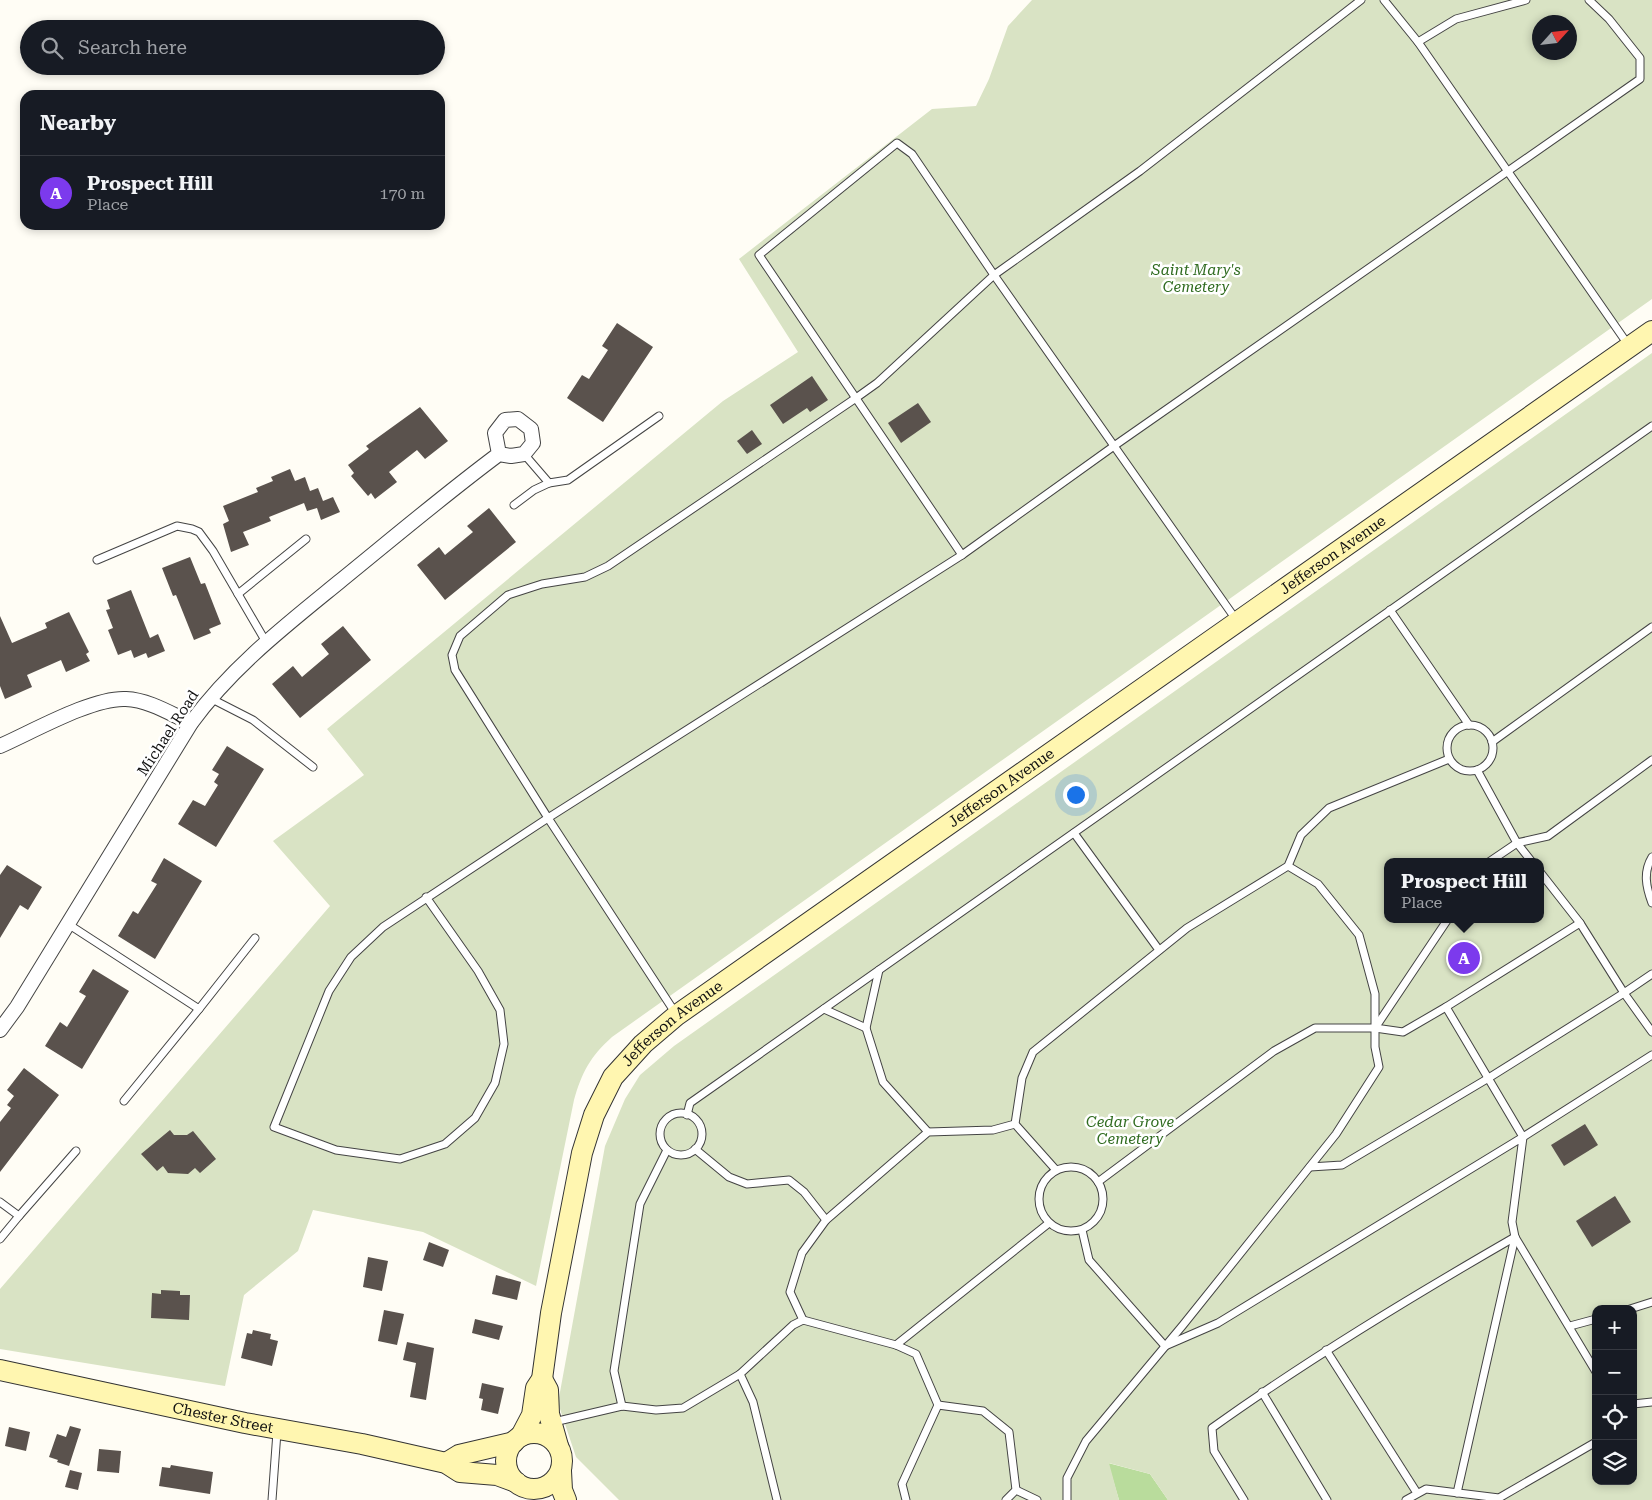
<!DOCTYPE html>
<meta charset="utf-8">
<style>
:root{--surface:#171b24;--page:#20242c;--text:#f1f3f6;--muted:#9ea1a6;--line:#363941;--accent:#7c3aed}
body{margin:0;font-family:"Roboto Serif",serif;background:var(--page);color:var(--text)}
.controls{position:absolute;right:15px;bottom:15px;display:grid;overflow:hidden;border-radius:10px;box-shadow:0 2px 8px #0003}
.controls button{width:45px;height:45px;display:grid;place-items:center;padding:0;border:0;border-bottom:1px solid var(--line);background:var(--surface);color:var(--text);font:25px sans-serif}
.compass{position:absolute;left:1532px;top:15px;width:45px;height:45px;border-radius:50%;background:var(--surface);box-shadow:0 2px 8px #0003;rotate:63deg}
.you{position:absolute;left:1075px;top:794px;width:18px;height:18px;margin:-12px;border:4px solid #fff;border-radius:50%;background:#1a73e8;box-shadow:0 0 0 8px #1a73e833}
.badge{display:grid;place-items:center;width:32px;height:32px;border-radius:50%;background:var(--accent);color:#fff;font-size:16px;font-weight:700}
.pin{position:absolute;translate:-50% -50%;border:2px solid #fff;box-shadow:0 1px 5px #0006}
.popup{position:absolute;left:1384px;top:858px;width:160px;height:65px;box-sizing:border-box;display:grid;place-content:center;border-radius:10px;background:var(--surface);filter:drop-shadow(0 1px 4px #0005);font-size:16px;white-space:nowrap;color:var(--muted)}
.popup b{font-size:19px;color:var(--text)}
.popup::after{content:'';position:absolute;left:50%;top:100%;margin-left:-10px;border:10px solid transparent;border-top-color:var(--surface)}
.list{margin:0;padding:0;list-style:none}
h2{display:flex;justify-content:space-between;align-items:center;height:65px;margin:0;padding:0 20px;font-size:21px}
h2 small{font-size:16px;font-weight:400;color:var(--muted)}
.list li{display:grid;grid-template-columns:32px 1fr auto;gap:15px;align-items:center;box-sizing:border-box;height:75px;padding:0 20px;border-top:1px solid var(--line)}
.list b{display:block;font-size:19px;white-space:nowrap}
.list p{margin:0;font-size:16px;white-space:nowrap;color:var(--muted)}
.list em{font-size:16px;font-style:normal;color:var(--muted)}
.icon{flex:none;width:28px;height:28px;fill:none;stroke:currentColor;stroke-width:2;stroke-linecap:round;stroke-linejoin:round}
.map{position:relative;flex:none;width:1652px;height:1500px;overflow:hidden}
.search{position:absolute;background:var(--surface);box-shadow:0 2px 8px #0003;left:20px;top:20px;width:425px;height:55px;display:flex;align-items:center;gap:12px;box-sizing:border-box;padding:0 18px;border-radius:28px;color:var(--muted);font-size:19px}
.panel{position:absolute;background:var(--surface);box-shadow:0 2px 8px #0003;left:20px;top:90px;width:425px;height:140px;border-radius:15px}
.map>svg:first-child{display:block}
.forest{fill:#b9dc9c}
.cemetery{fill:#d9e3c4;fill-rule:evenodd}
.building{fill:#5a524d}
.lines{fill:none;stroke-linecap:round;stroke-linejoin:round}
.lane-casing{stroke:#444;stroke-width:9}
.street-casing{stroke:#444;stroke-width:16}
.secondary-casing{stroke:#333;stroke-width:22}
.lane{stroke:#fff;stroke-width:7}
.street{stroke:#fff;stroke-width:14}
.secondary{stroke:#fff6b0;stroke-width:20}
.labels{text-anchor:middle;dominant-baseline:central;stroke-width:5;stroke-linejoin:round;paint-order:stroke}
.park-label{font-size:15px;font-style:italic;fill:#2f6b1f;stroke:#fff}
.street-label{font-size:15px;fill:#111;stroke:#fff}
</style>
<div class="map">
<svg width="1652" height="1500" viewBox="0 0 1652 1500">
<rect width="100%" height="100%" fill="#fffdf5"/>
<path class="forest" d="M1108 1463 1150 1474 1168 1500H1119Z"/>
<g class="cemetery">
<path d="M1032 0H1652V299L612 1037C590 1057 582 1072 574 1100L536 1286 423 1232 313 1210 298 1251 244 1295 225 1386 0 1349V1289L330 906 273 841 364 775 327 729 723 401 798 352 739 259 932 109 976 106 989 79 1008 26ZM1540 22H1570V52H1540Z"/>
<path d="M1652 353V1500H1168L1150 1474 1109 1463 1119 1500H619L576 1457 558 1403 605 1146 625 1099 640 1075 674 1046ZM1388 862H1540V919H1388ZM1596 1309H1633V1481H1596Z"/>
</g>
<g class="building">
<path d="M617 323 653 347 603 422 567 398 582 375 589 379 608 350 602 346Z"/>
<path d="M812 376 828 400 810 412 807 408 783 424 770 405Z"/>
<path d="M918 403 931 422 901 443 888 423Z"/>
<path d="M420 407 448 441 425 459 417 450 389 472 397 482 375 499 371 493 368 496 351 476 354 473 348 465 369 449 366 446Z"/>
<path d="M752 430 762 444 747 454 737 441Z"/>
<path d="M290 469 295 481 305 477 310 491 318 488 323 501 333 497 340 512 321 520 317 508 307 511 304 503 269 517 271 521 243 532 249 545 231 552 223 524 229 521 223 506 258 492 256 488 273 481 271 477Z"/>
<path d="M489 508 516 542 445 600 417 565 439 547 445 555 473 532 467 526Z"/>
<path d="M190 557 201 584 205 583 221 624 209 629 211 633 194 640 176 595 173 596 162 568Z"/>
<path d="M131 590 150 638 158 634 165 651 148 658 146 653 134 658 131 650 118 655 108 630 113 628 106 610 110 609 107 600Z"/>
<path d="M69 612 89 652 86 654 90 661 66 672 61 660 27 675 32 687 5 699 0 686V616L12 643 47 628 45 623Z"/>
<path d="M343 626 371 660 300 718 272 684 293 666 302 677 329 654 321 644Z"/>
<path d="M227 746 264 769 216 847 178 824 193 800 205 806 218 785 214 782 219 774 212 770Z"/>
<path d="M164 858 202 881 155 959 118 936 133 911 138 914 157 884 151 881Z"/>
<path d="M7 865 42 887 28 910 20 905 0 938V875Z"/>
<path d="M93 969 129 991 82 1069 45 1046 60 1022 67 1027 86 996 79 992Z"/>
<path d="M24 1068 59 1095 0 1172V1122L11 1108 7 1105 14 1096 7 1090Z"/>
<path d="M1585 1124 1598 1145 1564 1166 1551 1145Z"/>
<path d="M170 1130 174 1135H187L193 1131 216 1159 200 1173 195 1168 188 1174 168 1173 163 1166 157 1171 141 1154Z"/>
<path d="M1615 1196 1631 1222 1592 1247 1576 1221Z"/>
<path d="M429 1242 449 1250 443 1267 423 1260Z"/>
<path d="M368 1257 388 1261 382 1291 363 1287Z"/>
<path d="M496 1275 521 1282 517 1300 492 1294Z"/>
<path d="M161 1290 180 1291V1295H190L189 1320 151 1318 152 1293 161 1294Z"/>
<path d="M384 1310 404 1314 397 1345 378 1341Z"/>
<path d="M475 1319 503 1326 499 1340 472 1333Z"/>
<path d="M253 1330 271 1334 270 1339 278 1341 272 1366 241 1358 247 1333 252 1334Z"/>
<path d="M407 1342 434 1348 426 1400 410 1397 416 1363 403 1360Z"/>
<path d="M482 1383 504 1388 498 1414 481 1410 483 1399 479 1398Z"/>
<path d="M70 1426 81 1429 69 1466 57 1462 58 1460 49 1457 57 1434 66 1437Z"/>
<path d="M9 1427 30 1432 26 1451 5 1446Z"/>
<path d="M99 1449 121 1451 119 1473 97 1471Z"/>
<path d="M171 1465 213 1472 210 1494 159 1486 162 1467 170 1468Z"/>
<path d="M70 1470 82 1473 78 1490 65 1487Z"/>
</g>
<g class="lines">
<defs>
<g id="lane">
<path d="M1384 0 1418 42 1629 346"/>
<path d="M1418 42 1456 19 1526 0"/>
<path d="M524 454 549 483 568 480 659 416"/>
<path d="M514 505 534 490 549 483"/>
<path d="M962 555 759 255 897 143 912 154 994 275 1237 621"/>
<path d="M97 560 177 526 192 529 199 532 213 551 266 642"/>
<path d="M238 594 306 539"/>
<path d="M1390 610 1469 725"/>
<path d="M210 698 253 720 313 767"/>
<circle cx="1470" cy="748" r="23"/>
<path d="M1492 742 1652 627"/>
<path d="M1477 770 1517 843 1532 862"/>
<path d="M1074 833 1159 950"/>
<path d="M1652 857C1643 872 1646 887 1652 903"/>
<path d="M1489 862 1517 843 1548 836 1652 760"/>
<path d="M1288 866 1318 884 1359 935 1375 994V1027"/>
<path d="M1540 872 1580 923"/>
<path d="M426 897 478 971 500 1010 504 1044 495 1083 475 1118 445 1144 400 1159 336 1150 274 1127 329 991 351 957 383 927 548 818 455 670 452 655 460 636 508 595 542 584 585 577 608 566 856 398 877 383 994 275 1140 171 1361 0"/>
<path d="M68 924 199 1009 255 938"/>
<path d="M879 970 866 1028 883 1082 928 1132"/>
<path d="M1652 974 1624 993 1580 923 1446 1007 1523 1137 1652 1055"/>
<path d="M824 1009 866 1028"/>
<path d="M676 1014 548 818 962 555 1114 446 1640 79V58L1609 19 1589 0"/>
<path d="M124 1101 199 1009"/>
<circle cx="681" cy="1134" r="21"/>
<path d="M687 1115 690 1103 1652 426"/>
<path d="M695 1149 729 1177 747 1184 789 1180 804 1192 826 1220 802 1253 790 1292 803 1320"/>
<circle cx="1071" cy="1199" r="32"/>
<path d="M1310 1167 1342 1165 1487 1079 1624 993 1652 1032"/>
<path d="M1056 1170 1015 1124 1022 1078 1033 1052 1187 928 1288 866 1301 835 1329 808 1449 759"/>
<path d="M1098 1182 1274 1051 1315 1028H1375L1403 1032 1446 1007"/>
<path d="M0 1202 19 1216 76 1151"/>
<path d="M826 1220 928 1132 993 1130 1015 1124"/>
<path d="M1082 1230 1089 1260 1165 1346 1218 1323 1523 1137 1512 1222 1515 1237 1596 1372"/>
<path d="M0 1239 19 1216"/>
<path d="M1630 1309 1652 1302"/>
<path d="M1570 1326 1596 1319"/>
<path d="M896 1345 916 1354 938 1405 902 1484 906 1500"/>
<path d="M1326 1350 1417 1493"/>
<path d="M1262 1392 1327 1500"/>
<path d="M1633 1404 1652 1402"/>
<path d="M938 1405 983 1411 1009 1432 1016 1490 1006 1500"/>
<path d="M622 1406 614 1371 640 1204 667 1150"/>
<path d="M554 1422 622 1406 656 1410 683 1408 740 1374"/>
<path d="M1016 1490 1037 1500"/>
<path d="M1457 1493 1515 1237"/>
<path d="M272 1500 277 1432"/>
<path d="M777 1500 753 1402 740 1374 793 1325 803 1320 896 1345 1049 1223"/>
<path d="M1067 1500V1478L1086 1441 1183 1325 1336 1134 1379 1067 1375 1047V1028L1448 919"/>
<path d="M1244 1500 1214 1451 1212 1428C1310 1358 1411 1297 1515 1237"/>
<path d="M1406 1500 1426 1489 1499 1498 1596 1442"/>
</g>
<g id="street">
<path d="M0 746C32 732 93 697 126 699 149 700 171 714 191 723"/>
<path d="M0 1030 17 1007 191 723C232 667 285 626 339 582 392 539 444 495 499 454L511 456 524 454 533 443 531 429 518 419 505 420 495 433 499 454"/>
</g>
<g id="secondary">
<path id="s1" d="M0 1370 245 1423 362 1444 446 1463 460 1472 497 1475 516 1482"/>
<path d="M542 1379 548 1390 549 1414 558 1446"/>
<circle cx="534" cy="1461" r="28"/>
<path id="s2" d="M521 1436 532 1415 536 1388 542 1379 551 1313 582 1153 594 1115 613 1077 643 1044 677 1015 1652 331"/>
<path d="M446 1463 459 1455 514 1442"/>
<path d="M561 1471 562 1490 566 1500"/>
</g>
</defs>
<use href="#lane" class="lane-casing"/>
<use href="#street" class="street-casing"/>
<use href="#secondary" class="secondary-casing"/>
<use href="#lane" class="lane"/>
<use href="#street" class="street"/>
<use href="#secondary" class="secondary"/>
</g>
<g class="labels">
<g class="park-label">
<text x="1196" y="270">Saint Mary's<tspan x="1196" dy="17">Cemetery</tspan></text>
<text x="1130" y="1122">Cedar Grove<tspan x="1130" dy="17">Cemetery</tspan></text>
</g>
<g class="street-label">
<text stroke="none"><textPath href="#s2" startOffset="1264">Jefferson Avenue</textPath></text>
<text transform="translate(168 733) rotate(-57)">Michael Road</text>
<text stroke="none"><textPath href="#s2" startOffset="859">Jefferson Avenue</textPath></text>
<text stroke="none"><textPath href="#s2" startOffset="454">Jefferson Avenue</textPath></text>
<text stroke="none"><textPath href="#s1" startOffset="228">Chester Street</textPath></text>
</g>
</g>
</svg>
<div class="controls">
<button>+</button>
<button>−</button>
<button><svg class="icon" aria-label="locate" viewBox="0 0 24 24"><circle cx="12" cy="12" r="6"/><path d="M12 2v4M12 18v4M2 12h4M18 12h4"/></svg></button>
<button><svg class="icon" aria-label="layers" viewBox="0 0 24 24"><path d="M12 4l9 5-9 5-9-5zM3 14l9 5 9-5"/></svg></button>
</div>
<svg class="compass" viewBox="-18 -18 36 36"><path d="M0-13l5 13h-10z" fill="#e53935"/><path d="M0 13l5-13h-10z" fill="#9ea1a6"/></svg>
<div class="you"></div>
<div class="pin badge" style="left:1464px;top:958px">A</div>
<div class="popup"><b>Prospect Hill</b>Place</div>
<div class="search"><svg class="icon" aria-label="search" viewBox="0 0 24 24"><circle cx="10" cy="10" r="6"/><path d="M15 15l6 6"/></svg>Search here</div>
<section class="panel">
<h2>Nearby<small></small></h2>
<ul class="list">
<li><span class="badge">A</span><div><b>Prospect Hill</b><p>Place</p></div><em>170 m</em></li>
</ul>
</section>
</div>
